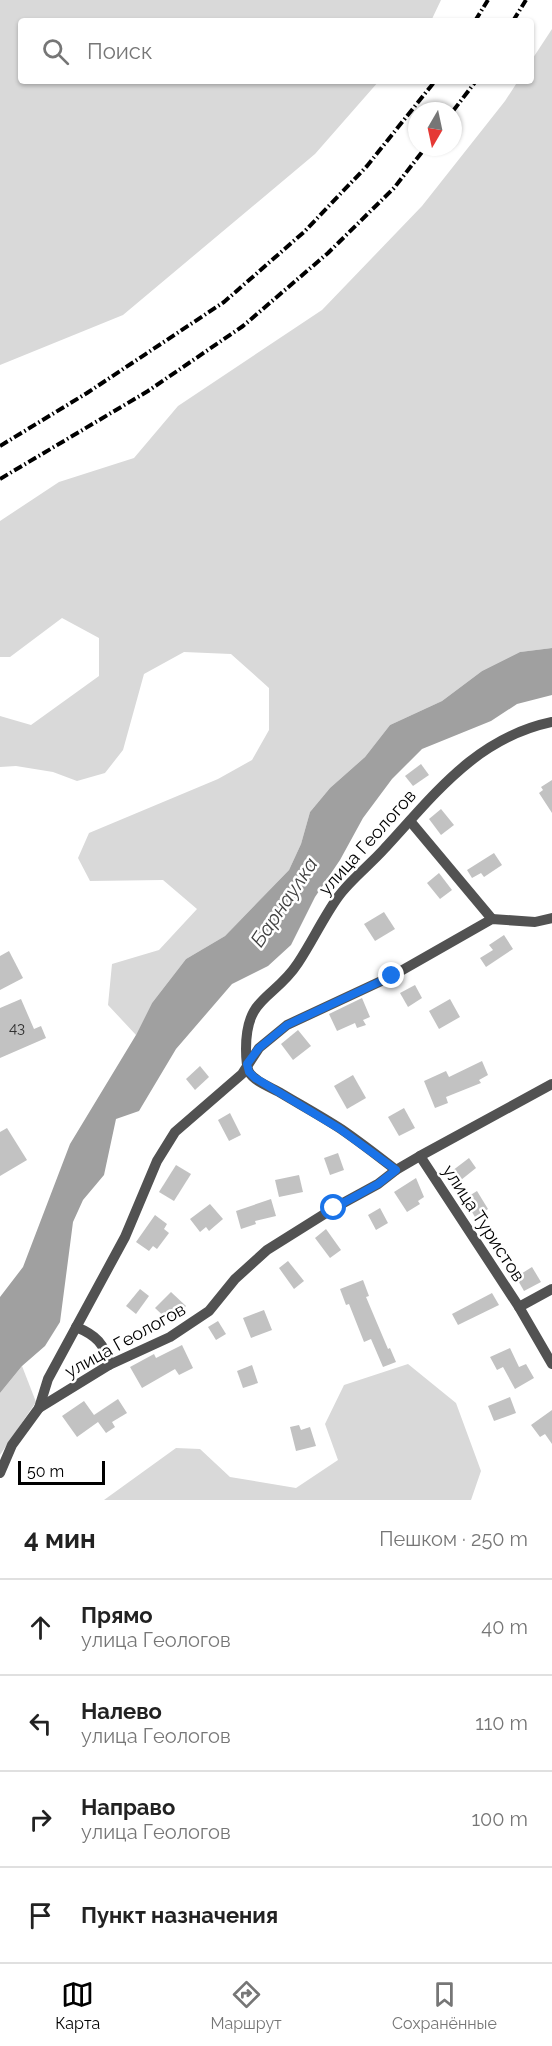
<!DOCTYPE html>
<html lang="ru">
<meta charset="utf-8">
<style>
:root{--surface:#fff;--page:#f6f6f6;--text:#222;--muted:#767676;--line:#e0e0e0;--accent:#000}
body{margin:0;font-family:Raleway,sans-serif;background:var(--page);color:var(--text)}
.compass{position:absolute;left:408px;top:102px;width:54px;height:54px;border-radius:50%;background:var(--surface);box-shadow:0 2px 4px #0004;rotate:189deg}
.scale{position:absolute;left:18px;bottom:15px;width:87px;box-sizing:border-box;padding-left:6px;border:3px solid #000;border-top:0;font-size:16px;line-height:21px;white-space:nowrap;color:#000;-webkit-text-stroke:4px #fff;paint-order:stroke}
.stop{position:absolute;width:18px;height:18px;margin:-14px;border:4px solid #1a73e8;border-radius:50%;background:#fff}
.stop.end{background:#1a73e8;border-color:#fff;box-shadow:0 2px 6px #0008}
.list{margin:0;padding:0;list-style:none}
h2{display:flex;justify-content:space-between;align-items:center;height:78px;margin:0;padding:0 24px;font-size:26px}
h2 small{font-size:20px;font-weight:400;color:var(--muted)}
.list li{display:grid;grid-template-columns:39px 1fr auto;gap:18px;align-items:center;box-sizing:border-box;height:96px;padding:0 24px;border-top:2px solid var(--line)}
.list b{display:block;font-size:22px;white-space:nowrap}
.list p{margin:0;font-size:20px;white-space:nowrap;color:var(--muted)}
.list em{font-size:20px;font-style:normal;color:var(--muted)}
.icon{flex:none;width:33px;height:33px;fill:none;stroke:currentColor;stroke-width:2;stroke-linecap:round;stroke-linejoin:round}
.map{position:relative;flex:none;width:552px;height:1500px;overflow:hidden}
.search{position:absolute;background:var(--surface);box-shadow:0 2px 4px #0004;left:18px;right:18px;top:18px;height:66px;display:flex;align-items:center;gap:15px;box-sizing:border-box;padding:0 21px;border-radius:6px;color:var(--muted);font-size:22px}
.sheet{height:462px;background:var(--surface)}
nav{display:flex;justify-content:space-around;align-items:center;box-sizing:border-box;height:84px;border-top:2px solid var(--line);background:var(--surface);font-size:16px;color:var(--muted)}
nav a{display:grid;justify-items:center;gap:3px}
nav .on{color:var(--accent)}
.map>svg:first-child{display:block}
.green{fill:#d9d9d9}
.water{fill:#a0a0a0}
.building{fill:#c2c2c2}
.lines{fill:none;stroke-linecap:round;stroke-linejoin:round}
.street{stroke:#525252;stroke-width:10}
.rail{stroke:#000;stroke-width:4;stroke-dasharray:9 3 1.5 3;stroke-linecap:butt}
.route{stroke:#1a73e8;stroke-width:8}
.labels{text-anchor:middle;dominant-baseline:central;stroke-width:5;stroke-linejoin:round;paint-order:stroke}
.number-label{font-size:15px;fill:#303030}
.street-label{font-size:18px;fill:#000;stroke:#fff}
.water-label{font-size:20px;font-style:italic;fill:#414141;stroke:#fff}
</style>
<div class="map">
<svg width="552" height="1500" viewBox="0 0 552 1500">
<rect width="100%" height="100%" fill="#fff"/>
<g class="green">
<path d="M0 0H441L431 21H21V81H379L315 154 123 315 0 365Z"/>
<path d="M552 29V648L520 652 482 671 442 701 390 725 365 757 330 788 310 812 301 844 289 870 225 936 186 959 152 1003 136 1035 108 1005 112 964 159 950 197 909 163 880 90 881 78 858 89 833 218 779 252 760 269 730V688L231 654 184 652 144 674 123 750 105 773 77 781 53 772 16 766 0 767V716L31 725 99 676V638L62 618 10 657H0V521L59 482 134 458 178 406 322 310 422 206 505 101 518 81H531V61Z"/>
<path d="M408 1364 456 1403 481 1471 471 1500H104L176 1448 200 1449 230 1477 296 1488 338 1460 325 1424 344 1385Z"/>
<path d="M22 1366 36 1402 0 1455V1393Z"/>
</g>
<path class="water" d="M552 648V695L517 704 491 721 422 749 392 779 363 818 340 860 315 897 291 945 268 966 232 984 176 1049 139 1111 116 1119 104 1175 83 1200 73 1222 60 1322 45 1346 22 1366 0 1393V1297L23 1267 70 1144 136 1035 152 1003 186 959 225 936 289 870 301 844 310 812 330 788 365 757 390 725 442 701 482 671 520 652Z"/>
<g class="building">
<path d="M421 764 429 775 413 786 405 776Z"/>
<path d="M552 780V813L539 793 543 790 541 787Z"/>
<path d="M441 809 454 825 441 835 429 819Z"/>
<path d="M494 853 502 865 484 877 481 873 472 878 467 870Z"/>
<path d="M439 873 452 890 440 899 427 883Z"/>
<path d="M384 912 395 929 375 941 364 924Z"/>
<path d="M504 935 513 949 486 967 480 958 493 950 489 945Z"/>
<path d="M9 951 23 978 0 990V956Z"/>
<path d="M415 985 422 998 408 1007 400 993Z"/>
<path d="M362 998 370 1017 363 1020 366 1025 357 1028 355 1023 337 1031 329 1014Z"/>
<path d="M21 999 34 1029 41 1026 46 1038 0 1058V1008Z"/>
<path d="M450 999 460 1017 439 1029 429 1011Z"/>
<path d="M298 1030 311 1046 293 1060 281 1044Z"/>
<path d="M482 1061 488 1075 479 1080 481 1083 446 1097 448 1103 435 1108 424 1081 446 1071 449 1077Z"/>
<path d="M200 1066 209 1077 195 1090 186 1079Z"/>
<path d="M353 1075 366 1098 347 1109 334 1086Z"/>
<path d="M404 1108 415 1128 399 1136 388 1117Z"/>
<path d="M230 1113 241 1135 229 1141 218 1120Z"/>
<path d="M7 1128 27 1160 0 1176V1132Z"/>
<path d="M338 1153 344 1170 330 1175 324 1158Z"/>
<path d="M469 1158 476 1168 456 1184 448 1174Z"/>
<path d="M176 1165 191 1174 174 1201 159 1192Z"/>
<path d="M299 1175 303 1192 279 1197 275 1180Z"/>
<path d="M416 1178 424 1197 418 1201 420 1204 407 1212 394 1192Z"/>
<path d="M477 1191 488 1209 475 1217 464 1199Z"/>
<path d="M271 1199 276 1216 255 1221 256 1224 241 1229 236 1211Z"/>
<path d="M210 1204 223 1219 209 1231 206 1227 200 1232 190 1219Z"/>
<path d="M380 1208 388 1223 376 1230 368 1215Z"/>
<path d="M155 1215 167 1224 164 1229 169 1233 157 1249 153 1246 149 1251 136 1242Z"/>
<path d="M326 1229 341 1250 330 1258 315 1238Z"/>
<path d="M288 1261 304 1281 294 1289 279 1268Z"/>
<path d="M532 1267 541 1282 524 1291 516 1277Z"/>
<path d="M363 1280 369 1296 366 1297 388 1349 390 1348 396 1362 383 1367 371 1339 364 1342 349 1304 346 1305 340 1289Z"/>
<path d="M140 1289 149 1296 136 1314 126 1306Z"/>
<path d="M171 1292 186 1306 170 1322 155 1308Z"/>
<path d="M492 1293 499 1305 458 1325 452 1314Z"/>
<path d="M264 1310 272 1330 251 1338 243 1318Z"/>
<path d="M218 1321 226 1334 216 1340 208 1327Z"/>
<path d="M182 1345 193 1368 179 1375 175 1369 142 1388 130 1367 154 1354 156 1358Z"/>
<path d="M510 1348 519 1367 526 1364 534 1378 515 1389 503 1367 497 1370 490 1357Z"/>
<path d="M252 1365 258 1383 243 1388 237 1371Z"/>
<path d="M510 1397 516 1413 494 1421 488 1406Z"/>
<path d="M118 1399 127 1413 112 1422 115 1427 106 1433 98 1422 77 1437 62 1416 84 1401 94 1415Z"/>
<path d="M552 1410V1444L545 1434 540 1437 531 1425Z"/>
<path d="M299 1425 301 1430 310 1427 316 1446 296 1451 290 1427Z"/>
</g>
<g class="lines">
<g class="street">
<path d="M410 821 492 919"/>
<path d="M420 1156 519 1307 552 1364"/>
<path d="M396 1170C378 1156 360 1142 341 1129 321 1116 299 1104 279 1092 270 1087 254 1081 249 1072 246 1066 246 1056 246 1049 246 995 274 1000 298 963 312 942 323 918 338 897 350 880 371 864 385 848 435 794 476 738 552 722"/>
<path d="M519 1307 552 1289"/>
<path d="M76 1327C96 1335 105 1344 109 1365"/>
<path d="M39 1408 48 1379 125 1237 157 1161 175 1132 242 1074 259 1048 287 1025 392 976 492 919 535 922 552 918"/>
<path d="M0 1473 12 1445 39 1408 109 1365 170 1337 209 1311 235 1279 267 1250 334 1208 378 1184 396 1170 420 1156 552 1084"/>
</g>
<g class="rail">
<path d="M475 21 488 0"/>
<path d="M513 21 526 0"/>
<path d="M453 111 476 81"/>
<path d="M0 446 87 393 224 302 304 232 367 166 435 81"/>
<path d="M0 479 148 391 243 326 328 253 394 188 426 147"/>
</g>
</g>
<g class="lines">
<path class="route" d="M334 1208 378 1184 396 1170 340 1129 255 1078 249 1072 247 1064 259 1048 287 1025 392 976"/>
</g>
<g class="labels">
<g class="number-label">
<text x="17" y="1028">43</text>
</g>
<g class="street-label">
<text transform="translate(367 842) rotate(-48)">улица Геологов</text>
<text transform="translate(484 1223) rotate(57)">улица Туристов</text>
<text transform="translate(125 1340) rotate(-29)">улица Геологов</text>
</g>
<g class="water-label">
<text transform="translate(284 902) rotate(-56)">Барнаулка</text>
</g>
</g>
</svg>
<svg class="compass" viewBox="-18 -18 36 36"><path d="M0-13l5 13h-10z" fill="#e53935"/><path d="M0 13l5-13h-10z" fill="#767676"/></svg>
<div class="scale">50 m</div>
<div class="stop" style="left:334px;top:1208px"></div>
<div class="stop end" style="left:392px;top:976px"></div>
<div class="search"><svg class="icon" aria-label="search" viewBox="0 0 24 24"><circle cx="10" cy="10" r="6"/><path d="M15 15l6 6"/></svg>Поиск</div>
</div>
<section class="sheet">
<h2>4 мин<small>Пешком · 250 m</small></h2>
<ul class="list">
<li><svg class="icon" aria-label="ahead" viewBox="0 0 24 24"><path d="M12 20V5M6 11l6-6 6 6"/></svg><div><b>Прямо</b><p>улица Геологов</p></div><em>40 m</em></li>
<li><svg class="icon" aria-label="left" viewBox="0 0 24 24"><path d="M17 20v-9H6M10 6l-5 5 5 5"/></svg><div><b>Налево</b><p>улица Геологов</p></div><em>110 m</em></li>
<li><svg class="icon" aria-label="right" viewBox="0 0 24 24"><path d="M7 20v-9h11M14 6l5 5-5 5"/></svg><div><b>Направо</b><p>улица Геологов</p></div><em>100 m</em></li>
<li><svg class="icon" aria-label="arrive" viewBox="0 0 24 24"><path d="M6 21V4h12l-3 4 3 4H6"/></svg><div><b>Пункт назначения</b></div></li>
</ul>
</section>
<nav>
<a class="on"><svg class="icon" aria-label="map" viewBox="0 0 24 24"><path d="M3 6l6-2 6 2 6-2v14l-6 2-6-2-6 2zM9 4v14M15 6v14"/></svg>Карта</a>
<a><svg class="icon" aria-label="directions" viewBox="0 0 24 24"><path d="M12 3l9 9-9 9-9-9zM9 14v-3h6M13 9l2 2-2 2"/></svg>Маршрут</a>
<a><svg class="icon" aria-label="saved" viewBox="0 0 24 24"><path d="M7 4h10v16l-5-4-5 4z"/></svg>Сохранённые</a>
</nav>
